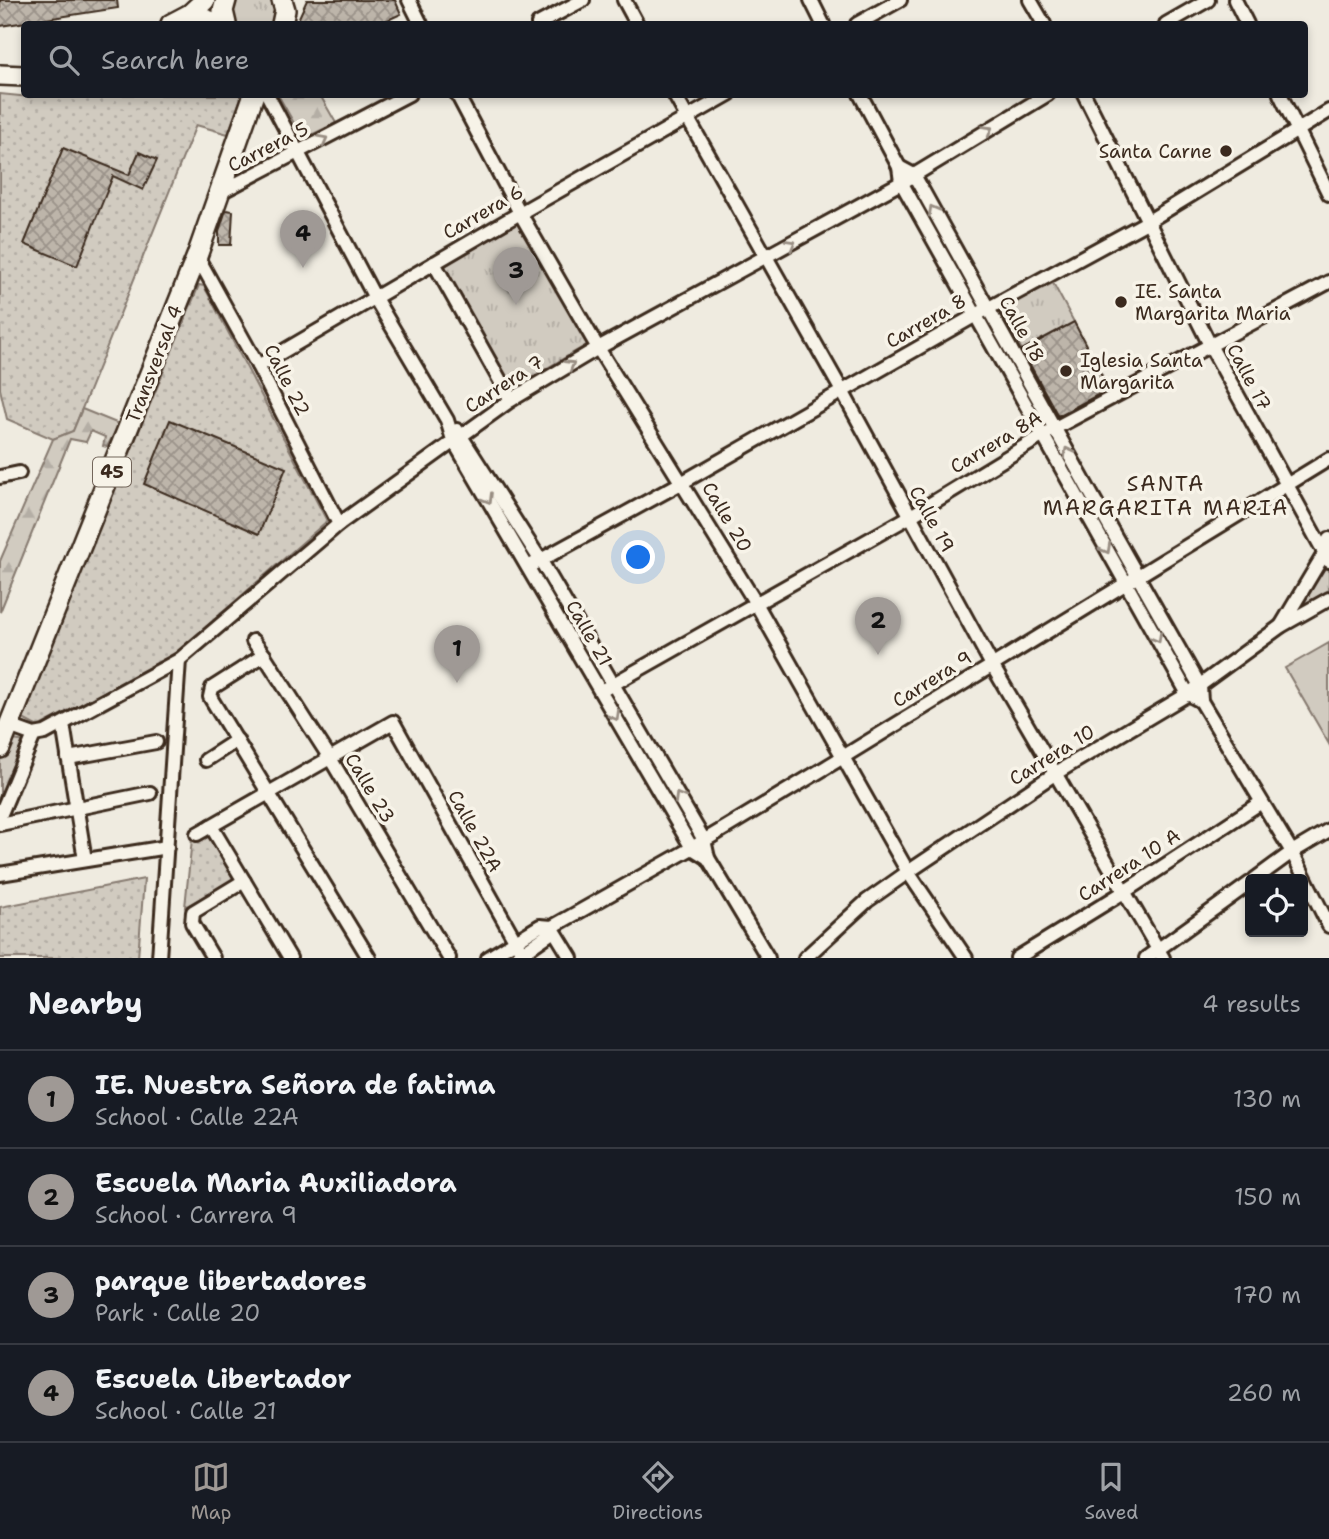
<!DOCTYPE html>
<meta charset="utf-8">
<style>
:root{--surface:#171b24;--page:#242831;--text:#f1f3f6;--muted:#9ea1a6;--line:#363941;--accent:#9f9995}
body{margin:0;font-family:"Shantell Sans",sans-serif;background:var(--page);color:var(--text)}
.controls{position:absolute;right:21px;bottom:21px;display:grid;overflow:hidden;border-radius:7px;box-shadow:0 4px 10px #0003}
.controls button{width:63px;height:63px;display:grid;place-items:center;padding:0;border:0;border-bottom:2px solid var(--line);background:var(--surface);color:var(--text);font:35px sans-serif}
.you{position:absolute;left:639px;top:558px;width:24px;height:24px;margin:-18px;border:5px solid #fff;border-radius:50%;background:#1a73e8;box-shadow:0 0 0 10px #1a73e833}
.badge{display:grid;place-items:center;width:46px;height:46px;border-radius:50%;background:var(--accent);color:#111;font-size:23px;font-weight:700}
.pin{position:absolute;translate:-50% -58px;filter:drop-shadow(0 2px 4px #0008)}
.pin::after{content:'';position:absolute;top:37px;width:24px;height:21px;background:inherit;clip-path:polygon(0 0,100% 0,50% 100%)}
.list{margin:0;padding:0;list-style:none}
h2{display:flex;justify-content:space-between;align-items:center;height:91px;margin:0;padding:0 28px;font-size:30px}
h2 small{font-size:23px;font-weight:400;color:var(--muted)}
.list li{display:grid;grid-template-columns:46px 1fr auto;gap:21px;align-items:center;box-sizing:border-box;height:98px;padding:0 28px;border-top:2px solid var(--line)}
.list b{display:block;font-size:26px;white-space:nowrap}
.list p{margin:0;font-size:23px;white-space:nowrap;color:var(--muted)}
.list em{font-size:23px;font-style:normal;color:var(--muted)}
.icon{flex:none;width:38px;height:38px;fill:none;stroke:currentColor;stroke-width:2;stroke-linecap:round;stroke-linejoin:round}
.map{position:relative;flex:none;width:1329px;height:958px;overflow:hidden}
.search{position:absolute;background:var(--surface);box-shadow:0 4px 10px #0003;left:21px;right:21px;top:21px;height:77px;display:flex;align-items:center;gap:18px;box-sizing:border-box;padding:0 24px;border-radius:7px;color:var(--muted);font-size:26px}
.sheet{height:483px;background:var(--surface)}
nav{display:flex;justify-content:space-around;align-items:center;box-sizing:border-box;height:98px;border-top:2px solid var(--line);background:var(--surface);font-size:19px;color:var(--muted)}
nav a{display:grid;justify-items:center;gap:4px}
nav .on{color:var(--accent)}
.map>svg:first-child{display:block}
.grass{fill:url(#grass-dots);stroke:#867a6f;stroke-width:2}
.forest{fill:url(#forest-firs);stroke:#867a6f;stroke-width:2}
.park{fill:url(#park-tufts);stroke:#867a6f;stroke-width:2}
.pitch{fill:#d1cbc0;stroke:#867a6f;stroke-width:2}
.building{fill:url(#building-cross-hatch);stroke:#3b2a1e;stroke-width:2}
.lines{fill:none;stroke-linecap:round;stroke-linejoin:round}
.street-casing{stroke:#3b2a1e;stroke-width:18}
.primary-casing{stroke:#3b2a1e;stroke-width:24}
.street{stroke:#f7f3e8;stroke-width:12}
.primary{stroke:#f7f3e8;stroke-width:19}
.oneway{stroke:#998e83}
.poi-dot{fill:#3b2a1e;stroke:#f7f3e8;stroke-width:2.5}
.labels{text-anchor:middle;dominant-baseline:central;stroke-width:7;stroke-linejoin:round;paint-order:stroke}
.shield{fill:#f7f3e8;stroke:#73665b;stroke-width:2}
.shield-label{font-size:18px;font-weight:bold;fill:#3b2a1e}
.street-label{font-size:19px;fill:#3b2a1e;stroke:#f7f3e8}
.poi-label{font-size:19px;fill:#3b2a1e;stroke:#f7f3e8;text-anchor:start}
.neighbourhood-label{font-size:21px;letter-spacing:2px;fill:#3b2a1e;stroke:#f7f3e8}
</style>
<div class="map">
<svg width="1329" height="958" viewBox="0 0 1329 958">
<defs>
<pattern id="grass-dots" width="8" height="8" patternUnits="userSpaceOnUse" patternTransform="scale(1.75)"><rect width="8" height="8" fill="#d1cbc0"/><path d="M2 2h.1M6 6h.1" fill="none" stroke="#b4aea5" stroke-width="1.8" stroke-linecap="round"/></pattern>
<pattern id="forest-firs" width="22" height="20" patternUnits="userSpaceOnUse" patternTransform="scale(1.75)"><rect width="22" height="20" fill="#d1cbc0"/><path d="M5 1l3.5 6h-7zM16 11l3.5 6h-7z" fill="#b4aea5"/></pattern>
<pattern id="park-tufts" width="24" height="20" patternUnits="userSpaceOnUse" patternTransform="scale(1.75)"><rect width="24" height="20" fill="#d1cbc0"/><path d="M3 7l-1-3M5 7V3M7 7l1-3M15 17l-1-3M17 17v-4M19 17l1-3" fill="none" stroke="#b4aea5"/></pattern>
<pattern id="building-cross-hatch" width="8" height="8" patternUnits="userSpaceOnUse" patternTransform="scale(1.75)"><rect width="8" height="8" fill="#bdb5aa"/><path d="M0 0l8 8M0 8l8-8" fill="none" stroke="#9b938a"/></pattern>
</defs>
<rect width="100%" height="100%" fill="#efebe0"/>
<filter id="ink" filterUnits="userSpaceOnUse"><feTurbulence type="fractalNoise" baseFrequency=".0143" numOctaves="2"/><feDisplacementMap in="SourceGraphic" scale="14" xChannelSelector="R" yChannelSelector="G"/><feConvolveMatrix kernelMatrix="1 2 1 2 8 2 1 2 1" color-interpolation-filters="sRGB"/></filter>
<g filter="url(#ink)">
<g class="grass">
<path d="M0 94 30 97 41 94 242 95 228 134 196 125 73 431 53 439 7 419 0 389Z"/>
<path d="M199 285 204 286 327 521 174 655 38 727 21 718Z"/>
<path d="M208 831 235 880 185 907 192 839Z"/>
<path d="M144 879 138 958H0V907Z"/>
</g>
<g class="forest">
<path d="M278 95H320L336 123 303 139Z"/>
<path d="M82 409 119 424 107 447 103 446 105 437 91 431 86 442 70 439 0 612V561L53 439 73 431Z"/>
<path d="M7 739 26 742 0 803V757Z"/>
</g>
<g class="park">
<path d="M235 0H277L280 24H231L230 10Z"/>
<path d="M518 222 588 344 513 388 443 267Z"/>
<path d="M1053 283 1074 322 1022 350 999 310Z"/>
<path d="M1324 558 1329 566V595L1288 620Z"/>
</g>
<path class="pitch" d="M1329 643V744L1285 668Z"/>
<g class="building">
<path d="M0 0H117L118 8 0 26Z"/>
<path d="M307 0H395L401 14 379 24H296Z"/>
<path d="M63 148 129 175 139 152 157 160 143 190 113 176 77 266 24 244Z"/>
<path d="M226 210 233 211 231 245H219V231Z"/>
<path d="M1074 322 1109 389 1058 416 1022 350Z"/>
<path d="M170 420 286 468 259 534 144 484Z"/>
</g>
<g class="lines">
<defs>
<g id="street">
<path d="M409 0 421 24"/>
<path d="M624 0 637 24"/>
<path d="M811 0 823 24"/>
<path d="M1030 0 1044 24"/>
<path d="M1235 0 1247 24"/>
<path d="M538 24 583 0"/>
<path d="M857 24 900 0"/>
<path d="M1166 24 1208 0"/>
<path d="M267 94 375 298 447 420 453 440 692 848 708 858"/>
<path d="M457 94 520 213 598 348 757 605 908 872 966 958"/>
<path d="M674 94 842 391 992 665 1163 958"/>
<path d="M860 94 899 167 901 182 1188 694 1201 701"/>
<path d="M1084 94 1211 347 1329 561"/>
<path d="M1280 94 1329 194"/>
<path d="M899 167 914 175 1095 501 1200 686 1201 701 1292 852 1329 926"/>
<path d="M219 193 409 94"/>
<path d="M197 256 258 366 339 524"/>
<path d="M434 263 511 400"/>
<path d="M258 366 520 213 729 94"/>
<path d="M457 430 541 561 704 840 708 858 768 958"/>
<path d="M0 477 19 473"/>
<path d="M528 567 683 482 976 315 1147 222 1329 111"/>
<path d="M1281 626 1324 554 1329 539"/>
<path d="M253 641 264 655 330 758 449 958"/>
<path d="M264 655 212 688 210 697 369 958"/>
<path d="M601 691 909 517 1055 428 1329 282"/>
<path d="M63 724 85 860"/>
<path d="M9 726 34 735 45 733 179 660 339 524 511 400 598 348 906 180 1048 94"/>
<path d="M68 758 156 742"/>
<path d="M206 760 237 740"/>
<path d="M0 816 34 735"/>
<path d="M0 824 150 793"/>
<path d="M211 826 290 958"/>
<path d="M197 834 393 722 525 958"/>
<path d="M0 874 167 847"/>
<path d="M1255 879 1292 852 1329 830"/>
<path d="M552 927 692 848 843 757 1329 459"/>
<path d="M552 927 571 958"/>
<path d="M159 958 179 660"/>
<path d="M213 958 192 923 193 912 244 881"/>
<path d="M488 958 540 926 552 927"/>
<path d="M515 958 548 935 552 927"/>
<path d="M805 958 867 901 908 872 1056 773 1188 694 1281 626 1329 599"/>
<path d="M1017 958 1124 892 1260 803"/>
<path d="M1146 958 1250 883"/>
</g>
<g id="primary">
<path d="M282 0 285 10 282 24"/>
<path d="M190 14 219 24"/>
<path d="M171 24 190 14 205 0"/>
<path d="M226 24 223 11 226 0"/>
<path d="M0 75 24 76"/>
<path d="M0 748 197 256 254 94"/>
</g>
</defs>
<use href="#street" class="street-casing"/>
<use href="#primary" class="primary-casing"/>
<use href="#street" class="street"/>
<use href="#primary" class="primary"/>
</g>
<defs><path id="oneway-chevron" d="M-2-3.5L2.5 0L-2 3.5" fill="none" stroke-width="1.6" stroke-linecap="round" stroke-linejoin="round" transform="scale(1.75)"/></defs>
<g class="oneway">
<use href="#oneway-chevron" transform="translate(988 130) rotate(-31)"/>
<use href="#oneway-chevron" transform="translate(323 140) rotate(-28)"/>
<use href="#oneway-chevron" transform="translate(933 210) rotate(-119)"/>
<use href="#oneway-chevron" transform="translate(791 244) rotate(-29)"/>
<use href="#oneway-chevron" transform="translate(570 365) rotate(-31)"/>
<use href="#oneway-chevron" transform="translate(1068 452) rotate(-118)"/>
<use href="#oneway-chevron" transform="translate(488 499) rotate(59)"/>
<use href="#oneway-chevron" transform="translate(1106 549) rotate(61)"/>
<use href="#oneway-chevron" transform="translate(1157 638) rotate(61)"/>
<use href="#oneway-chevron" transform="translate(615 716) rotate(60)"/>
<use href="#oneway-chevron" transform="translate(679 797) rotate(-120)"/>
</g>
</g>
<g class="poi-dot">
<circle cx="1226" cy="151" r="7"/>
<circle cx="1121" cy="302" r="7"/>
<circle cx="1066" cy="371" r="7"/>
</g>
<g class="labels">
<rect class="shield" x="93" y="457.5" width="38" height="29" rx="5"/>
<g class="shield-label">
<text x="112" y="472">45</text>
</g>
<g class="street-label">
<text transform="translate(268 147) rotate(-27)">Carrera 5</text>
<text transform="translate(483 212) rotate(-30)">Carrera 6</text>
<text transform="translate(926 321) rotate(-30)">Carrera 8</text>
<text transform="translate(1022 329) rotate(61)">Calle 18</text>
<text transform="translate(154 364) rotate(-69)">Transversal 4</text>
<text transform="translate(1249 377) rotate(62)">Calle 17</text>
<text transform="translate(287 380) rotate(63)">Calle 22</text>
<text transform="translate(504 384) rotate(-33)">Carrera 7</text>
<text transform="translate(996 442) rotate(-31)">Carrera 8A</text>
<text transform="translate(727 517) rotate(59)">Calle 20</text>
<text transform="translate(932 519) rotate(61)">Calle 19</text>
<text transform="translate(589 633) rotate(60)">Calle 21</text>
<text transform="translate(932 679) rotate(-32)">Carrera 9</text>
<text transform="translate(1052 755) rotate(-32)">Carrera 10</text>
<text transform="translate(370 788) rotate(59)">Calle 23</text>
<text transform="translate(475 831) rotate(61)">Calle 22A</text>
<text transform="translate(1129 865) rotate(-33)">Carrera 10 A</text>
</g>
<g class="poi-label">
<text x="1212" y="151" text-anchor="end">Santa Carne</text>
<text x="1135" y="291">IE. Santa<tspan x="1135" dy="22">Margarita Maria</tspan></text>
<text x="1080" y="360">Iglesia Santa<tspan x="1080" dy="22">Margarita</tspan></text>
</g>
<g class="neighbourhood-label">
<text x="1166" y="484">SANTA<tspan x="1166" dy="24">MARGARITA MARIA</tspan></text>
</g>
</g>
</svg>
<div class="controls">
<button><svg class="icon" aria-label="locate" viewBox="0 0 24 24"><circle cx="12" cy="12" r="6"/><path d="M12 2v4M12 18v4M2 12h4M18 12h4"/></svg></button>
</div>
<div class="you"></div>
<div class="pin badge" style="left:457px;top:683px">1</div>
<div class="pin badge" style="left:878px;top:655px">2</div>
<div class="pin badge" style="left:516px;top:305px">3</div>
<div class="pin badge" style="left:303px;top:268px">4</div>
<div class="search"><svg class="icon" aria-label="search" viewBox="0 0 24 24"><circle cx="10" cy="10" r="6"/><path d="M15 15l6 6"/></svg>Search here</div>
</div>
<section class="sheet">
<h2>Nearby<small>4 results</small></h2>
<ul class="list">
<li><span class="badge">1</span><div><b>IE. Nuestra Señora de fatima</b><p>School · Calle 22A</p></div><em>130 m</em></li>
<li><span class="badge">2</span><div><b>Escuela Maria Auxiliadora</b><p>School · Carrera 9</p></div><em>150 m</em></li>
<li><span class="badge">3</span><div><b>parque libertadores</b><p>Park · Calle 20</p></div><em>170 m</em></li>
<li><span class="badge">4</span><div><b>Escuela Libertador</b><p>School · Calle 21</p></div><em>260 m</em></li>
</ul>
</section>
<nav>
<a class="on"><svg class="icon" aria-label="map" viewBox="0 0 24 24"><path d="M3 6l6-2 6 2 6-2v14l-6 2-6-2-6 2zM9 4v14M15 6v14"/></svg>Map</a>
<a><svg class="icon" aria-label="directions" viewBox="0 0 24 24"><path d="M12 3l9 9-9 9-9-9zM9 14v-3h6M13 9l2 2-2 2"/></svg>Directions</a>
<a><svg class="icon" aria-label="saved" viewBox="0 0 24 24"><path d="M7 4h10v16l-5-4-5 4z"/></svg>Saved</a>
</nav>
